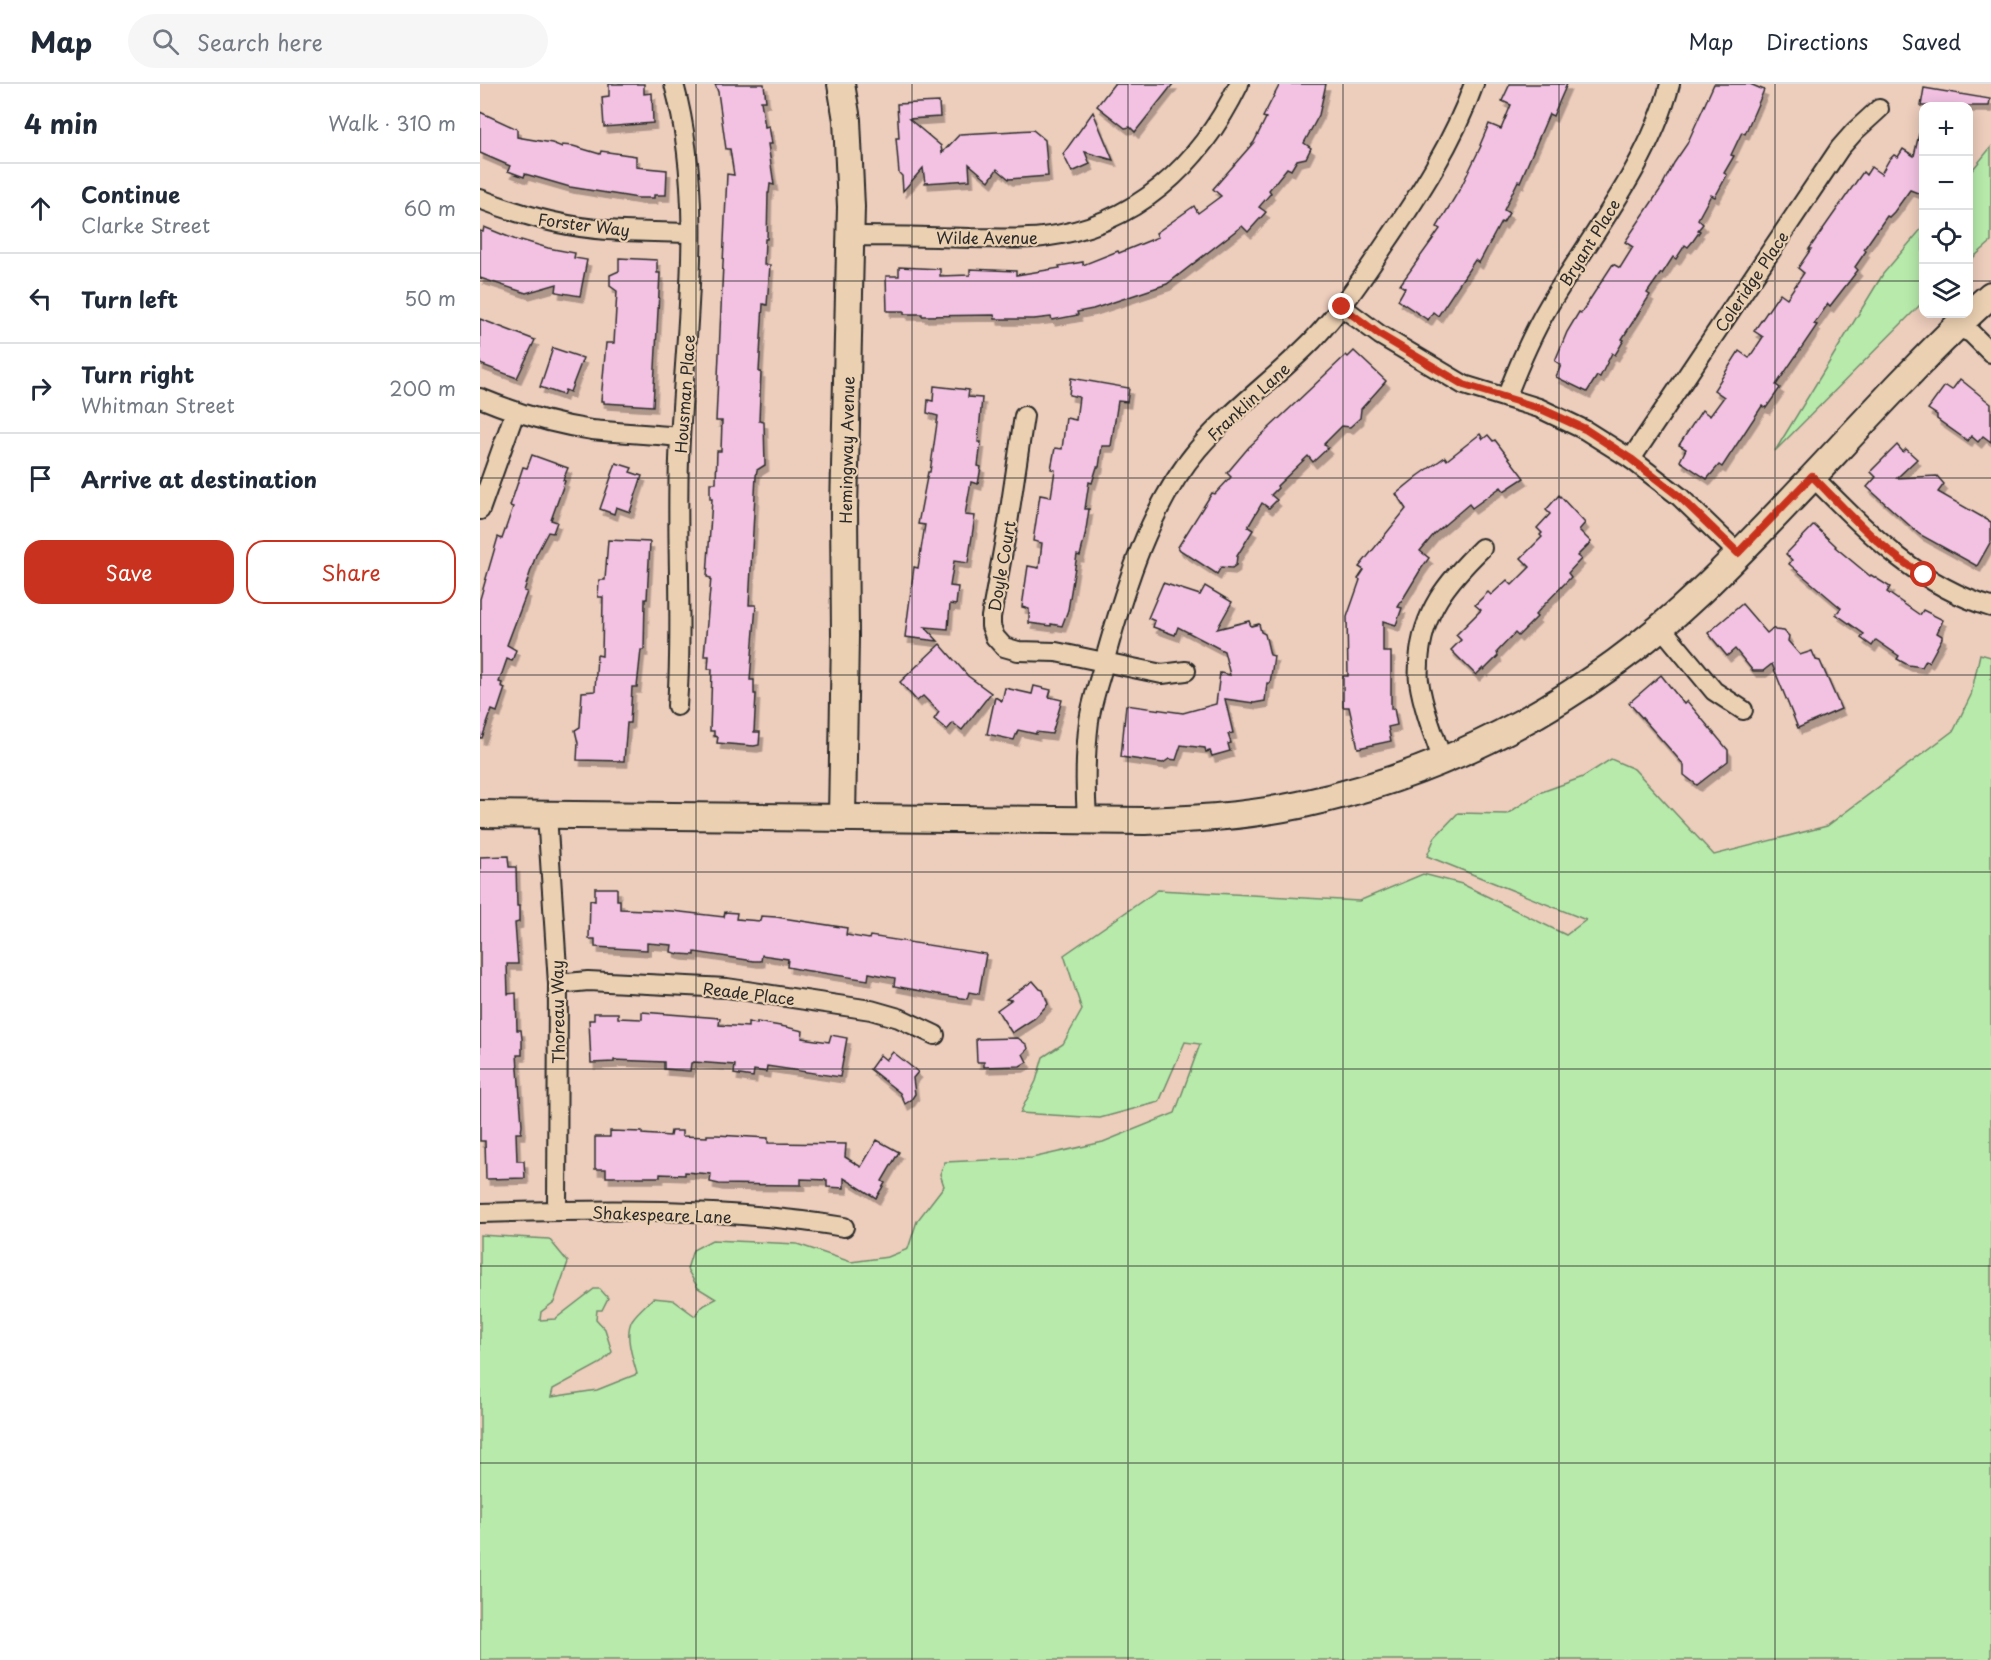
<!DOCTYPE html>
<meta charset="utf-8">
<style>
:root{--surface:#fff;--page:#f6f6f7;--text:#1f2937;--muted:#747a83;--line:#e0e1e3;--accent:#c8321e}
body{margin:0;font-family:"Playpen Sans",sans-serif;background:var(--page);color:var(--text)}
.controls{position:absolute;right:18px;top:18px;display:grid;overflow:hidden;border-radius:12px;box-shadow:0 3px 15px #0003}
.controls button{width:54px;height:54px;display:grid;place-items:center;padding:0;border:0;border-bottom:2px solid var(--line);background:var(--surface);color:var(--text);font:30px sans-serif}
.stop{position:absolute;width:18px;height:18px;margin:-14px;border:4px solid #c8321e;border-radius:50%;background:#fff}
.stop.end{background:#c8321e;border-color:#fff;box-shadow:0 2px 6px #0008}
.list{margin:0;padding:0;list-style:none}
h2{display:flex;justify-content:space-between;align-items:center;height:78px;margin:0;padding:0 24px;font-size:26px}
h2 small{font-size:20px;font-weight:400;color:var(--muted)}
.list li{display:grid;grid-template-columns:39px 1fr auto;gap:18px;align-items:center;box-sizing:border-box;height:90px;padding:0 24px;border-top:2px solid var(--line)}
.list b{display:block;font-size:22px;white-space:nowrap}
.list p{margin:0;font-size:20px;white-space:nowrap;color:var(--muted)}
.list em{font-size:20px;font-style:normal;color:var(--muted)}
.actions{display:flex;gap:12px;padding:18px 24px}
.actions a{flex:1;padding:14px 0;border:2px solid var(--accent);border-radius:18px;text-align:center;font-size:21px;color:var(--accent)}
.actions .main{background:var(--accent);color:#fff}
.icon{flex:none;width:33px;height:33px;fill:none;stroke:currentColor;stroke-width:2;stroke-linecap:round;stroke-linejoin:round}
.map{position:relative;flex:none;width:1511px;height:1576px;overflow:hidden}
header{display:flex;align-items:center;gap:36px;box-sizing:border-box;height:84px;padding:0 30px;background:var(--surface);border-bottom:2px solid var(--line)}
header strong{font-size:28px}
nav{display:flex;gap:33px;margin-inline-start:auto;font-size:21px}
.search{width:420px;height:54px;background:var(--page);display:flex;align-items:center;gap:15px;box-sizing:border-box;padding:0 21px;border-radius:33px;color:var(--muted);font-size:22px}
main{display:flex}
aside{flex:1;background:var(--surface)}
.map>svg:first-child{display:block}
.green{fill:#b7eaab;stroke:#718a6b;stroke-width:1.5}
.building{fill:#f3c2e3;stroke:#2b2b2b;stroke-width:1.5;filter:url(#shadow)}
.lines{fill:none;stroke-linecap:round;stroke-linejoin:round}
.minor-casing{stroke:#2b2b2b;stroke-width:22}
.secondary-casing{stroke:#2b2b2b;stroke-width:30}
.minor{stroke:#ebd0b2;stroke-width:18}
.secondary{stroke:#ebd0b2;stroke-width:26}
.route{stroke:#c8321e;stroke-width:8}
.grid{fill:none;stroke:#2b2b2b;stroke-width:1.5;stroke-opacity:0.55}
.labels{text-anchor:middle;dominant-baseline:central;stroke-width:4.5;stroke-linejoin:round;paint-order:stroke}
.street-label{font-size:16px;fill:#2b2b2b;stroke:#ebd0b2}
</style>
<header>
<strong>Map</strong>
<div class="search"><svg class="icon" aria-label="search" viewBox="0 0 24 24"><circle cx="10" cy="10" r="6"/><path d="M15 15l6 6"/></svg>Search here</div>
<nav><a>Map</a><a>Directions</a><a>Saved</a></nav>
</header>
<main>
<aside>
<h2>4 min<small>Walk · 310 m</small></h2>
<ul class="list">
<li><svg class="icon" aria-label="ahead" viewBox="0 0 24 24"><path d="M12 20V5M6 11l6-6 6 6"/></svg><div><b>Continue</b><p>Clarke Street</p></div><em>60 m</em></li>
<li><svg class="icon" aria-label="left" viewBox="0 0 24 24"><path d="M17 20v-9H6M10 6l-5 5 5 5"/></svg><div><b>Turn left</b></div><em>50 m</em></li>
<li><svg class="icon" aria-label="right" viewBox="0 0 24 24"><path d="M7 20v-9h11M14 6l5 5-5 5"/></svg><div><b>Turn right</b><p>Whitman Street</p></div><em>200 m</em></li>
<li><svg class="icon" aria-label="arrive" viewBox="0 0 24 24"><path d="M6 21V4h12l-3 4 3 4H6"/></svg><div><b>Arrive at destination</b></div></li>
</ul>
<div class="actions"><a class="main">Save</a><a>Share</a></div>
</aside>
<div class="map">
<svg width="1511" height="1576" viewBox="0 0 1511 1576">
<defs>
<filter id="shadow"><feDropShadow dx="3.5" dy="6" stdDeviation="0" flood-color="#0004"/></filter>
</defs>
<rect width="100%" height="100%" fill="#edcdbc"/>
<filter id="ink" filterUnits="userSpaceOnUse"><feTurbulence type="fractalNoise" baseFrequency=".0167" numOctaves="2"/><feDisplacementMap in="SourceGraphic" scale="12" xChannelSelector="R" yChannelSelector="G"/><feConvolveMatrix kernelMatrix="1 2 1 2 8 2 1 2 1" color-interpolation-filters="sRGB"/></filter>
<g filter="url(#ink)">
<g class="green">
<path d="M1511 63V158L1489 177V90Z"/>
<path d="M1443 143V218L1295 367 1403 190Z"/>
<path d="M1500 570 1511 573V1576H0V1151L69 1155 88 1178 74 1218 61 1228 60 1236 75 1235 114 1205H120L128 1214 122 1226H117L116 1235 125 1245 132 1268 121 1279 73 1305 71 1313 117 1306 157 1290C153 1275 144 1251 152 1236 157 1228 166 1221 173 1214L193 1216 215 1232 221 1223 236 1215 218 1204 207 1185 213 1166 232 1156 317 1160 371 1178 408 1173 428 1165 437 1137 464 1102 460 1090 465 1078 552 1074 623 1058 695 1029 720 960 705 958 679 1018 620 1034 540 1029 556 997 563 973 583 960 602 926 584 871 678 806 879 817 943 790 982 800 1086 851 1106 836 947 772 955 753 978 729 1027 730 1059 709 1103 693 1131 675 1154 685 1234 771 1347 742 1474 646 1491 611Z"/>
</g>
<g class="building">
<path d="M129 0H164V10L172 9 173 39 124 43 122 13 129 12Z"/>
<path d="M235 0H284L286 17H281L285 43 289 42 292 60H288L294 101 290 100 289 109H288L287 155H285L284 181H290L287 221 283 220 279 288H281L279 337 284 338 285 381 277 386 276 392 269 521H276L270 596H274V610H276L274 648H280L279 661 274 662 237 659 238 653 234 652V647H230L232 585H228L229 572H224L231 494 227 493 232 415H230V399H236L237 367H241L242 337H236L247 90 254 91 250 65H246L238 8Z"/>
<path d="M634 0H693L655 48 650 43 645 44 617 22Z"/>
<path d="M800 0H846L839 31 824 59 831 64 826 74 817 76 811 86 807 84 789 106 791 109 779 123 786 128 768 148 762 142 687 200 613 225 597 228 598 231 572 236 571 233 554 235H515L514 231 442 232V230H424V227H407L406 192H419V183L460 185V192L490 191V185L536 187V191L580 184 579 182 603 178V181L638 167 639 169 678 153 676 149 714 122 718 129 741 112 733 105 774 58 786 34 783 33Z"/>
<path d="M1030 0H1087L1073 32 1069 30 1040 98 1038 97 1024 126 1029 129 1023 139 1021 138 999 179 995 176 958 232 953 228 948 236 918 216 925 204 920 201 960 145 957 143 981 103 1001 62 1000 61 1009 40 1021 45 1031 21 1022 17Z"/>
<path d="M1234 0H1270L1284 6 1265 50 1262 48 1251 71 1254 72 1244 89 1247 91 1235 113 1231 111 1218 135 1223 140 1218 146 1220 147 1213 157 1208 163 1205 161 1196 175 1193 173 1182 190 1181 189 1167 209 1170 211 1142 255 1144 256 1135 271 1132 269 1120 293 1117 292 1107 308 1076 293 1081 281 1075 277 1087 248 1099 228 1101 229 1133 180 1140 184 1153 163 1145 158 1184 100H1183L1194 79 1207 60Z"/>
<path d="M1444 4 1510 15 1509 22H1441Z"/>
<path d="M459 18 460 33 429 35 461 62 462 69 480 50 553 46 565 56 568 92 529 95 517 85 509 97 489 80 490 96 445 99 443 84 423 107 422 92 419 89 416 54H419L417 20Z"/>
<path d="M0 28 37 45V53L72 59 82 63V61L93 62 120 70 121 67 156 72V83L187 86 186 111H174V114H158L90 103 45 90 44 93 28 87 30 82 0 69Z"/>
<path d="M613 28 633 76 605 68 610 80 592 88 583 70Z"/>
<path d="M1439 50 1443 51V111L1430 106 1414 128 1409 133 1407 132 1384 165 1386 167 1375 183 1378 186 1350 222 1348 220 1334 240 1337 241 1296 301 1300 304 1286 324 1282 322 1242 383 1239 381 1227 395 1200 377 1206 365 1199 361 1222 326 1230 332 1244 313 1234 306 1259 267 1269 274 1283 253 1274 247 1300 209 1307 214 1324 189 1318 184 1331 165H1329L1383 88 1386 91 1391 83 1401 90 1409 76 1414 71 1418 73 1423 65 1434 72Z"/>
<path d="M4 143 41 158V156L68 164 95 169 94 174 107 176 100 212 76 208 77 200 46 209 0 194V147L3 148Z"/>
<path d="M139 174 177 176V189H180L173 322 124 319V317H121L126 259H134L137 207 130 202V191L139 187Z"/>
<path d="M0 235 55 256 37 294 0 280Z"/>
<path d="M73 264 103 274 90 308 85 306 83 311 60 303Z"/>
<path d="M874 267 906 297 881 325 880 334 870 343 862 342 844 360 848 364 833 378 828 372 797 402 798 404 791 411 797 416 789 424 782 419 768 443 773 446 757 472 756 481 752 484 741 483 737 490 700 466 698 463 732 409 735 410 751 393 747 389 769 363 866 271 868 273Z"/>
<path d="M591 294 649 304 647 318 638 317 631 362H622L619 383H617L612 399 609 398 605 425H609L605 452 600 472 597 471 588 526 582 542 571 540V542L549 539V525L542 523 548 482 559 484 562 459 553 457 560 411 571 413 575 386 571 385 575 364 582 365 586 334 596 336 599 313 589 311Z"/>
<path d="M1480 295 1511 320V358L1503 352 1498 358 1491 352 1488 357 1457 335V331L1448 325 1464 303 1466 302 1472 306Z"/>
<path d="M454 302 489 306 488 313 502 314 498 358H501L498 382 501 383 498 400 491 398 485 431 495 432 488 479 474 477 470 502 478 503 476 521 470 520 468 545 445 543 458 557 425 553 434 483 438 484 445 441 438 440 448 388H450L458 332 447 329 448 316 453 317Z"/>
<path d="M1000 350 1003 355 1008 351 1013 357 1015 356 1044 394 1024 407 1021 403 992 424 989 420 955 449 940 467 949 474 941 485 918 523 922 524 916 541 903 537V568H911V625L914 624 917 641 908 643 911 657 878 664 869 623H863V592H868L867 533 880 496 878 495 884 486 879 483 926 425 916 410 938 392 965 373 967 376Z"/>
<path d="M1417 361 1423 368 1426 365 1437 375 1417 394 1457 392 1464 400 1458 408 1511 438V457L1497 482 1439 450 1387 403 1396 393 1391 388 1392 386Z"/>
<path d="M52 371 88 384 83 396 85 397 71 436 77 438 73 449 68 448 56 471 44 507 47 508 27 561 36 566 32 577 27 575 19 598 22 599 21 602 25 604 17 628 12 626 2 654H0V515L18 453 22 455 33 423 30 422 43 383 47 384Z"/>
<path d="M136 379 152 384 150 388 162 392 150 428 136 423 134 430 120 425Z"/>
<path d="M1079 411 1105 439 1099 446 1111 458 1097 472 1101 475 1088 489 1091 493 1062 523 1055 531 1057 533 1038 552 1035 549 1017 568 1018 572 1004 586 1003 584 996 591 971 566 981 556 976 551 1001 526 995 521 1008 508 1011 511 1027 496 1032 501 1050 483 1041 474 1062 453 1060 451 1062 449 1057 444 1070 430 1066 426Z"/>
<path d="M1334 441 1356 462 1355 463 1390 492 1391 491 1410 503 1407 508 1440 531 1443 526 1463 536 1457 549 1462 552V554L1449 578 1446 576 1442 583 1428 581 1417 575 1419 572 1396 556 1392 562 1381 554 1384 550 1356 530 1361 524 1309 480 1312 476 1306 470Z"/>
<path d="M128 456 170 458 167 515H165L164 566H161L157 603H152L150 639H147L144 677 97 676 98 659 95 646 100 643 102 608 115 607 117 571 122 572 123 513H118L119 496H125Z"/>
<path d="M683 499 720 511 725 502 752 518 737 545 769 537 771 542 779 540 781 548 785 550 790 571 794 572 790 599H787L785 617 774 619 745 615 753 649 748 650 751 659 748 660 750 667 732 672 730 667 726 668 725 664 701 661 696 676 689 675 683 679 641 673 646 621 703 629 736 620 740 589 750 591 744 567 698 543 695 551 673 543 675 537 668 534Z"/>
<path d="M1262 520 1287 549 1293 544 1295 546 1304 547 1309 552 1308 557 1320 571 1332 567 1336 576 1340 577 1361 625 1318 644 1292 580 1283 587H1273L1255 565 1247 572 1228 549Z"/>
<path d="M460 560 488 592 511 609 482 646 473 639 467 646 454 635 459 628 443 612 437 617 420 598Z"/>
<path d="M1181 591 1204 620 1207 617 1248 666V677L1217 701 1204 691V681L1149 619Z"/>
<path d="M554 602 571 606 569 613 582 616 572 650 556 648V650L538 646 534 656 507 650 515 613 522 617 525 604 552 610Z"/>
<path d="M28 772 29 783H36L37 822H39V838L35 839 38 880H27L28 910 36 909 37 946H41L42 955V971H37L42 1041 41 1049H36L37 1077H44L45 1094 6 1095 5 1057H0V773Z"/>
<path d="M115 804H137V816H140V825L192 827 244 833 245 828 257 829 256 835 280 837 281 832 296 833 367 844 366 851 389 855 390 852 506 870 499 910 489 908 487 915 452 909 414 902 415 894 389 889 388 896 323 886 307 883 308 875 282 871 281 877H274L215 868V871L199 870 191 868 192 861 167 859V866L115 863V855H109L110 816 115 817Z"/>
<path d="M553 897 560 905 563 906 568 920 555 934 532 949 517 926 531 916 526 915Z"/>
<path d="M162 928 240 934 239 941 268 943V938L277 940V938L306 943 323 947 322 954 349 958 351 951 367 954 360 993 287 982 286 988 274 986 273 993 254 990 255 981 214 978 211 979 210 987 184 985V978L134 976V978L111 979 109 936H114V929H138V934L162 935Z"/>
<path d="M538 954 547 961 548 965 543 970 547 978 540 982 504 983V978H497L496 955Z"/>
<path d="M413 968 438 988 433 994 435 1010 431 1016 425 1020 420 1009 390 985 400 971 406 976Z"/>
<path d="M130 1047 162 1048V1050L190 1052 191 1047H202V1052L227 1053V1051H237L288 1054V1059L366 1060 365 1073 381 1083 397 1056 419 1068 402 1097 405 1099 396 1114 364 1094V1104L347 1103V1096L321 1095V1101L239 1100 230 1098 231 1090 205 1088V1091L180 1090V1093H126V1085H115V1053H130Z"/>
</g>
<g class="lines">
<defs>
<g id="minor">
<path d="M194 0C227 123 204 251 199 376 196 458 203 540 197 622"/>
<path d="M0 115C41 131 83 143 127 146 155 148 183 148 211 149"/>
<path d="M370 155 381 152C417 152 454 153 490 154 514 154 539 156 563 153 655 142 720 81 759 0"/>
<path d="M862 223 900 251 984 301 1059 324 1105 346 1151 375 1200 413 1258 469"/>
<path d="M1476 243 1491 249 1511 269"/>
<path d="M0 314C36 329 73 340 112 346 141 349 171 350 200 353"/>
<path d="M1026 314C1038 283 1051 252 1068 223 1109 154 1170 79 1190 0"/>
<path d="M544 332 528 439 511 533V542L515 553 524 563 538 567 576 568 682 590 706 587"/>
<path d="M1151 375 1360 64 1375 47 1399 25"/>
<path d="M1332 392C1385 445 1437 501 1511 523"/>
<path d="M0 426 35 328"/>
<path d="M1181 543 1234 607 1263 626"/>
<path d="M963 677C954 652 943 624 939 597 938 591 939 584 939 578 942 528 967 498 1002 464"/>
<path d="M67 730 78 900 77 1127"/>
<path d="M607 736C605 704 605 669 609 637 612 616 620 595 625 575 645 503 669 423 718 365 752 325 796 294 833 256 860 227 882 195 904 162 939 111 973 59 994 0"/>
<path d="M78 900 108 897 247 904 391 926 419 934 455 951"/>
<path d="M0 1129C120 1125 245 1123 364 1143"/>
</g>
<g id="secondary">
<path d="M361 0 367 36 371 123 364 426 365 552 362 734"/>
<path d="M0 730 665 737C716 735 768 732 819 721 973 688 1107 615 1221 507 1288 443 1351 372 1415 305 1446 273 1477 240 1511 211"/>
</g>
</defs>
<use href="#minor" class="minor-casing"/>
<use href="#secondary" class="secondary-casing"/>
<use href="#minor" class="minor"/>
<use href="#secondary" class="secondary"/>
</g>
</g>
<g class="lines" filter="url(#ink)">
<path class="route" d="M862 223 900 251 984 301 1059 324 1105 345 1151 375 1200 413 1258 469 1332 392C1365 425 1403 469 1444 491"/>
</g>
<path class="grid" d="M216 0V1576M432 0V1576M648 0V1576M863 0V1576M1079 0V1576M1295 0V1576M0 197H1444M1488 197H1511M0 394H1511M0 591H1511M0 788H1511M0 985H1511M0 1182H1511M0 1379H1511"/>
<g class="labels">
<g class="street-label">
<text transform="translate(104 140) rotate(7)">Forster Way</text>
<text x="507" y="153">Wilde Avenue</text>
<text transform="translate(1109 158) rotate(-58)">Bryant Place</text>
<text transform="translate(1271 197) rotate(-56)">Coleridge Place</text>
<text transform="translate(204 310) rotate(-86)">Housman Place</text>
<text transform="translate(768 317) rotate(-43)">Franklin Lane</text>
<text transform="translate(366 366) rotate(-89)">Hemingway Avenue</text>
<text transform="translate(521 482) rotate(-80)">Doyle Court</text>
<text transform="translate(269 909) rotate(7)">Reade Place</text>
<text transform="translate(77 928) rotate(-91)">Thoreau Way</text>
<text transform="translate(182 1130) rotate(2)">Shakespeare Lane</text>
</g>
</g>
</svg>
<div class="controls">
<button>+</button>
<button>−</button>
<button><svg class="icon" aria-label="locate" viewBox="0 0 24 24"><circle cx="12" cy="12" r="6"/><path d="M12 2v4M12 18v4M2 12h4M18 12h4"/></svg></button>
<button><svg class="icon" aria-label="layers" viewBox="0 0 24 24"><path d="M12 4l9 5-9 5-9-5zM3 14l9 5 9-5"/></svg></button>
</div>
<div class="stop" style="left:1444px;top:491px"></div>
<div class="stop end" style="left:862px;top:223px"></div>
</div>
</main>
